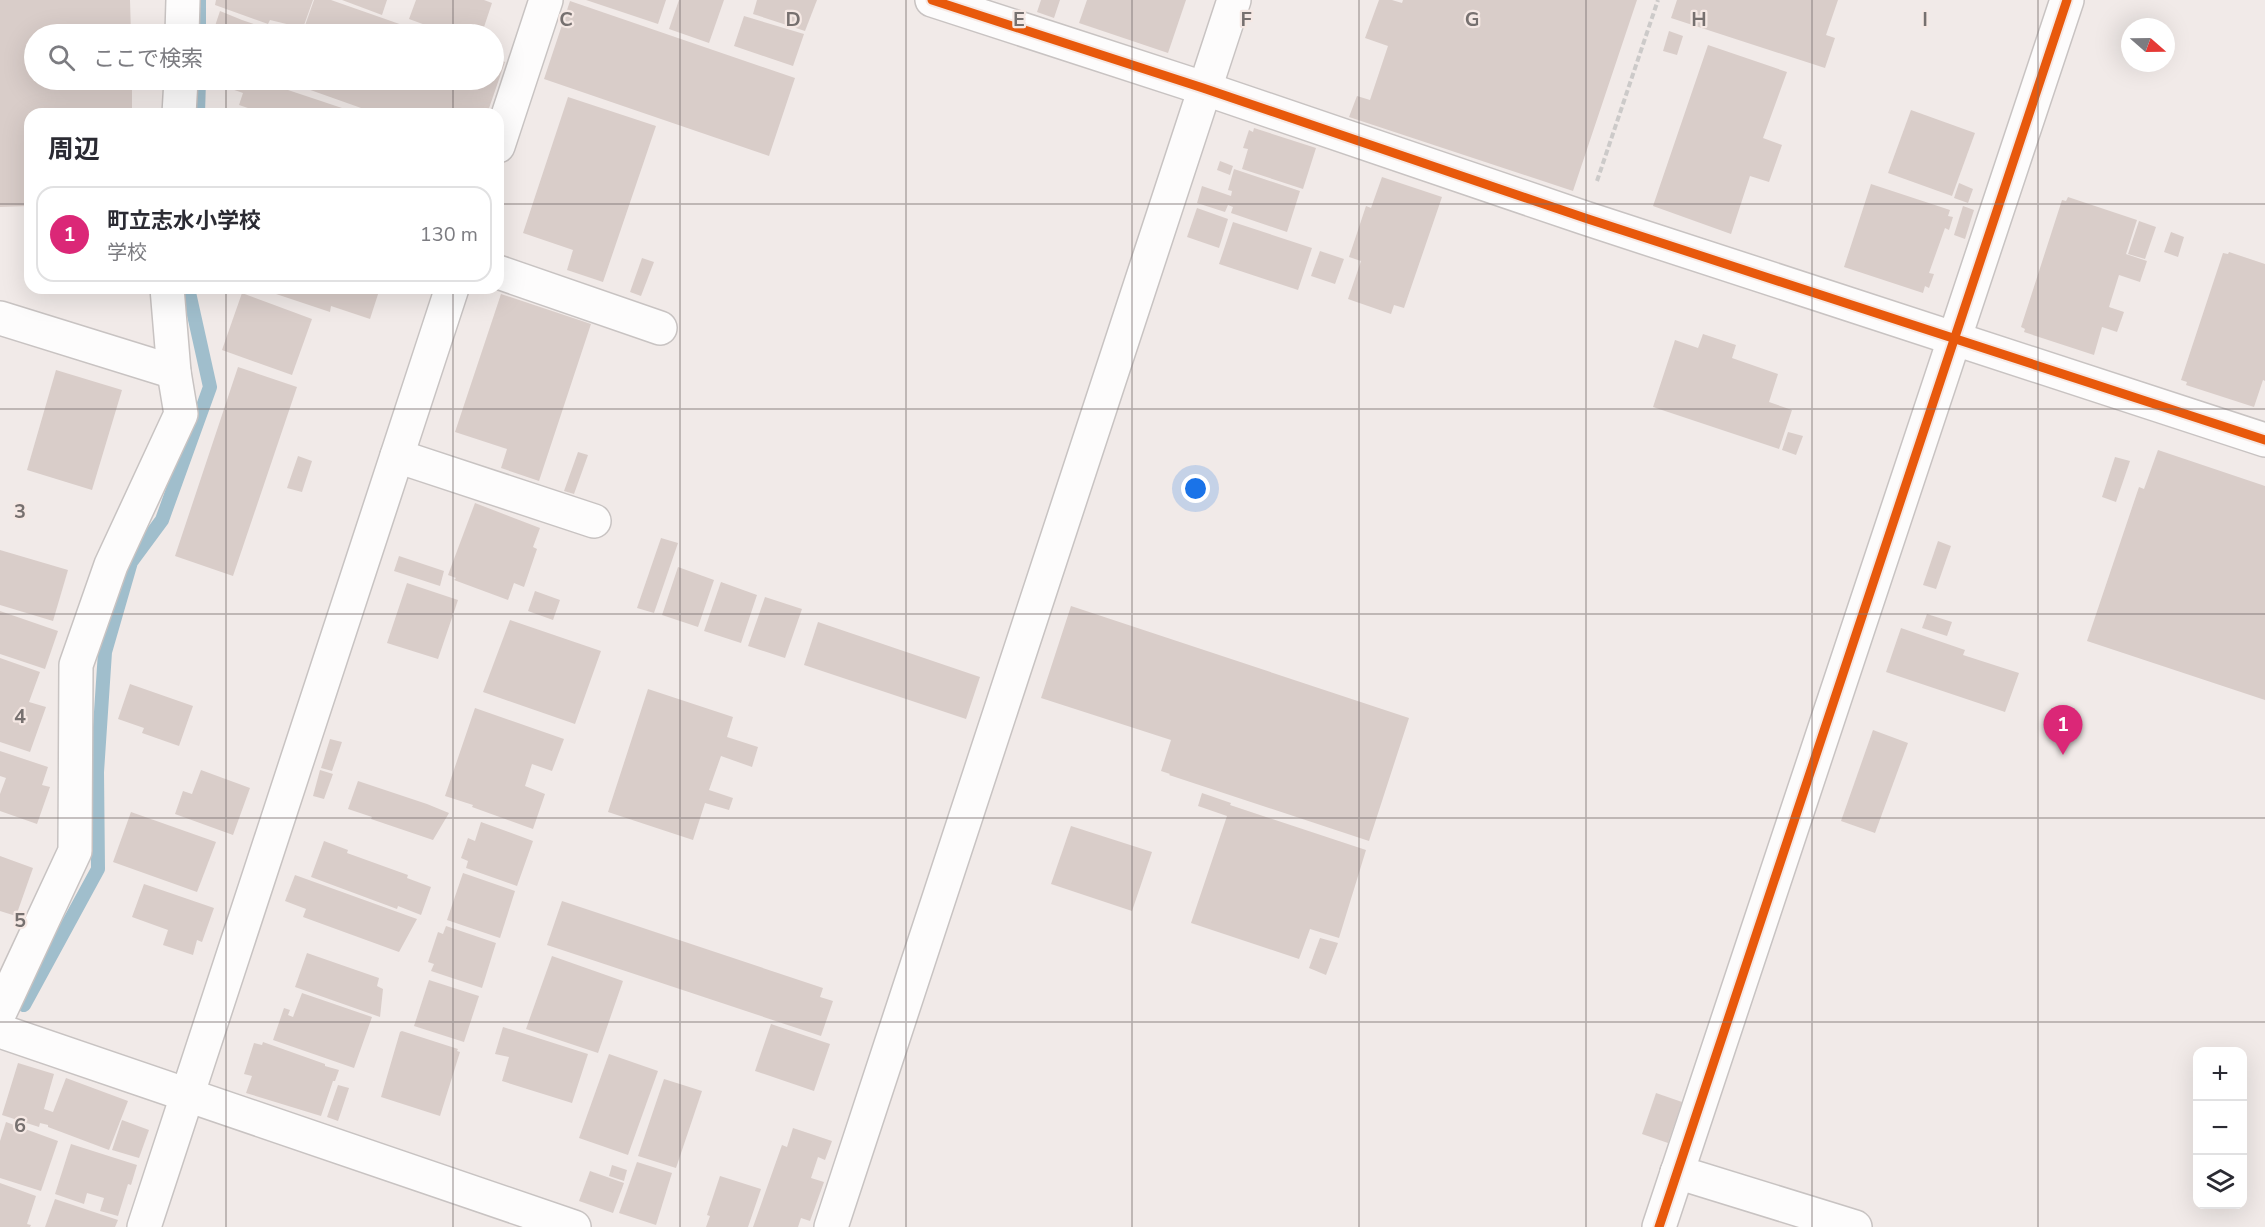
<!DOCTYPE html>
<html lang="ja">
<meta charset="utf-8">
<style>
:root{--surface:#fff;--page:#f7f7f7;--text:#2b2b33;--muted:#7c7c81;--line:#e1e1e2;--accent:#db2777}
body{margin:0;font-family:"Nunito Sans","Noto Sans JP",sans-serif;background:var(--page);color:var(--text)}
.controls{position:absolute;right:18px;bottom:18px;display:grid;overflow:hidden;border-radius:12px;box-shadow:0 6px 24px #0002}
.controls button{width:54px;height:54px;display:grid;place-items:center;padding:0;border:0;border-bottom:2px solid var(--line);background:var(--surface);color:var(--text);font:30px sans-serif}
.compass{position:absolute;left:2121px;top:18px;width:54px;height:54px;border-radius:50%;background:var(--surface);box-shadow:0 6px 24px #0002;rotate:110deg}
.you{position:absolute;left:1196px;top:489px;width:21px;height:21px;margin:-15px;border:4px solid #fff;border-radius:50%;background:#1a73e8;box-shadow:0 0 0 9px #1a73e833}
.badge{display:grid;place-items:center;width:39px;height:39px;border-radius:50%;background:var(--accent);color:#fff;font-size:20px;font-weight:700}
.pin{position:absolute;translate:-50% -50px;filter:drop-shadow(0 2px 3px #0008)}
.pin::after{content:'';position:absolute;top:32px;width:21px;height:18px;background:inherit;clip-path:polygon(0 0,100% 0,50% 100%)}
.list{margin:0;padding:0;list-style:none}
h2{display:flex;justify-content:space-between;align-items:center;height:78px;margin:0;padding:0 24px;font-size:26px}
h2 small{font-size:20px;font-weight:400;color:var(--muted)}
.list li{display:grid;grid-template-columns:39px 1fr auto;gap:18px;align-items:center;box-sizing:border-box;height:96px;margin:0 12px 12px;padding:0 12px;border:2px solid var(--line);border-radius:18px}
.list b{display:block;font-size:22px;white-space:nowrap}
.list p{margin:0;font-size:20px;white-space:nowrap;color:var(--muted)}
.list em{font-size:20px;font-style:normal;color:var(--muted)}
.icon{flex:none;width:33px;height:33px;fill:none;stroke:currentColor;stroke-width:2;stroke-linecap:round;stroke-linejoin:round}
.map{position:relative;flex:none;width:2265px;height:1227px;overflow:hidden}
.search{position:absolute;background:var(--surface);box-shadow:0 6px 24px #0002;left:24px;top:24px;width:480px;height:66px;display:flex;align-items:center;gap:15px;box-sizing:border-box;padding:0 21px;border-radius:33px;color:var(--muted);font-size:22px}
.panel{position:absolute;background:var(--surface);box-shadow:0 6px 24px #0002;left:24px;top:108px;width:480px;height:186px;border-radius:18px}
.map>svg:first-child{display:block}
.lines{fill:none;stroke-linecap:round;stroke-linejoin:round}
.stream{stroke:#a0becc;stroke-width:14}
.building{fill:#d9cdc9}
.minor-casing{stroke:#c8c3c2;stroke-width:36}
.path{stroke:#cccac9;stroke-width:4;stroke-dasharray:6 3;stroke-linecap:butt}
.minor{stroke:#fdfcfc;stroke-width:33}
.cycleway-casing{stroke:#f5e8e4;stroke-width:13}
.cycleway{stroke:#e8590c;stroke-width:9}
.grid{fill:none;stroke:#76706f;stroke-width:1.5;stroke-opacity:0.55}
.grid-label{font-size:20px;text-anchor:middle;font-weight:bold;fill:#76706f;stroke:#f5e8e4;stroke-width:4.5;stroke-linejoin:round;paint-order:stroke}
</style>
<div class="map">
<svg width="2265" height="1227" viewBox="0 0 2265 1227">
<rect width="100%" height="100%" fill="#f1eae8"/>
<g class="lines">
<g class="stream">
<path d="M199 0V34"/>
<path d="M198 114 199 80"/>
<path d="M24 1005 98 869 97 772 105 652 131 562 162 520 210 387 188 288"/>
</g>
</g>
<g class="building">
<path d="M0 0H130L131 34H34V80H132V114H30V206L0 207Z"/>
<path d="M216 0H313L303 28 270 20 268 24 215 5Z"/>
<path d="M314 0H331L428 34H302Z"/>
<path d="M342 0H387L382 15Z"/>
<path d="M416 0H484L492 3 484 27 474 24 470 34H450L409 19Z"/>
<path d="M586 0H666L658 24Z"/>
<path d="M679 0H724L709 43 669 29Z"/>
<path d="M757 0H817L805 31 753 14Z"/>
<path d="M1041 0H1060L1054 18 1037 12Z"/>
<path d="M1087 0H1186L1168 53 1079 23Z"/>
<path d="M1379 0H1392L1402 3 1403 0H1637L1573 191 1349 117 1357 96 1370 100 1388 46 1365 38Z"/>
<path d="M1677 0H1838L1826 35 1835 38 1825 68 1671 18Z"/>
<path d="M570 1 795 78 769 156 544 79Z"/>
<path d="M220 11 242 20 284 34H236L215 26Z"/>
<path d="M744 16 804 34 793 66 734 46Z"/>
<path d="M1669 31 1683 36 1677 55 1663 51Z"/>
<path d="M1708 45 1787 72 1763 138 1782 145 1769 182 1750 176 1731 234 1653 206Z"/>
<path d="M494 57 505 62 487 114H378L285 81 284 84 272 80H494Z"/>
<path d="M215 80H258L348 110 346 114H266L239 105 243 93 214 83Z"/>
<path d="M568 97 656 126 603 282 567 270 573 250 523 233Z"/>
<path d="M1911 110 1975 133 1952 196 1888 173Z"/>
<path d="M1254 128 1316 148 1303 189 1242 169 1248 149 1243 148 1249 130 1253 132Z"/>
<path d="M1220 161 1233 166 1230 175 1217 170Z"/>
<path d="M1234 169 1300 191 1287 232 1231 213 1233 207 1228 205 1225 212 1197 203 1202 186 1231 196 1232 191 1228 190Z"/>
<path d="M1382 177 1442 197 1404 308 1394 305 1391 314 1348 299 1361 261 1349 257 1366 206 1371 208Z"/>
<path d="M1959 183 1973 189 1968 203 1954 198Z"/>
<path d="M1871 184 1950 210 1948 216 1953 217 1949 230 1945 228 1929 273 1934 274 1929 288 1925 286 1923 293 1844 267Z"/>
<path d="M2068 197 2137 220 2126 254 2147 261 2140 282 2119 275 2109 307 2124 312 2117 332 2102 327 2094 355 2024 332 2025 329 2021 327 2062 200 2066 201Z"/>
<path d="M1963 206 1974 210 1965 239 1954 235Z"/>
<path d="M1197 208 1228 219 1219 248 1187 237Z"/>
<path d="M2139 221 2156 227 2145 259 2128 254Z"/>
<path d="M1233 222 1312 248 1298 290 1219 264Z"/>
<path d="M2171 232 2184 237 2178 257 2164 252Z"/>
<path d="M1320 251 1344 259 1335 284 1311 276Z"/>
<path d="M2229 252 2265 264V381L2263 380 2254 407 2186 385 2187 382 2181 380 2223 253 2228 254Z"/>
<path d="M642 258 654 262 641 296 630 292Z"/>
<path d="M258 288H380L370 319 331 306 330 312Z"/>
<path d="M242 293 312 319 292 375 222 350Z"/>
<path d="M501 294 591 324 539 481 501 468 507 449 455 432Z"/>
<path d="M1703 334 1736 345 1732 358 1778 374 1769 402 1792 410 1779 449 1653 407 1675 340 1698 348Z"/>
<path d="M238 367 297 387 233 576 175 556Z"/>
<path d="M56 370 122 390 92 490 27 470Z"/>
<path d="M1788 432 1803 436 1796 455 1782 450Z"/>
<path d="M2158 450 2265 486V700L2087 641 2139 487 2144 489Z"/>
<path d="M578 452 588 455 574 494 564 491Z"/>
<path d="M298 456 312 461 302 492 287 488Z"/>
<path d="M2115 457 2130 461 2116 502 2102 497Z"/>
<path d="M475 503 540 528 533 547 537 549 524 587 514 583 508 600 454 580 456 578 448 575Z"/>
<path d="M661 538 678 543 654 613 637 608Z"/>
<path d="M1938 541 1951 546 1936 589 1923 585Z"/>
<path d="M0 550 68 570 53 621 0 605Z"/>
<path d="M399 556 444 571 440 586 394 571Z"/>
<path d="M678 567 714 580 698 627 662 615Z"/>
<path d="M721 582 757 595 741 643 704 631Z"/>
<path d="M407 583 458 600 438 659 387 643Z"/>
<path d="M535 591 560 600 553 620 528 611Z"/>
<path d="M765 597 802 609 785 658 748 646Z"/>
<path d="M1071 606 1409 718 1369 841 1169 775 1170 774 1161 771 1171 740 1041 698Z"/>
<path d="M0 611 58 631 45 669 0 654Z"/>
<path d="M1927 614 1952 622 1947 636 1922 628Z"/>
<path d="M510 620 601 651 575 724 483 692Z"/>
<path d="M818 622 980 677 966 719 804 665Z"/>
<path d="M1901 628 1965 650 1963 655 2019 673 2005 712 1886 672Z"/>
<path d="M0 658 40 672 29 702 46 707 30 752 0 742Z"/>
<path d="M130 684 193 706 179 746 142 733 144 728 118 719Z"/>
<path d="M648 689 733 717 727 737 758 747 752 767 721 756 709 790 733 798 729 810 705 803 693 840 608 812Z"/>
<path d="M475 708 564 739 552 771 532 764 525 786 545 794 533 829 472 807 473 805 445 796Z"/>
<path d="M1873 730 1908 743 1875 833 1841 821Z"/>
<path d="M330 739 342 742 332 771 321 768Z"/>
<path d="M0 751 48 767 42 785 50 787 37 824 0 811V794L6 778 0 776Z"/>
<path d="M201 770 250 788 233 835 175 814 183 791 192 794Z"/>
<path d="M320 770 333 774 324 799 313 796Z"/>
<path d="M358 781 427 804 449 813 433 840 371 819 372 817 348 809Z"/>
<path d="M1202 793 1231 803 1230 805 1366 850 1339 938 1310 929 1299 959 1191 923 1227 816 1198 806Z"/>
<path d="M131 812 216 842 197 892 113 862Z"/>
<path d="M481 822 533 841 517 886 466 868 468 861 461 858 468 838 475 841Z"/>
<path d="M1071 826 1152 852 1132 911 1051 884Z"/>
<path d="M324 841 348 850 347 853 408 875 407 878 431 887 421 915 398 906 397 909 311 877Z"/>
<path d="M0 856 33 868 16 916 0 911Z"/>
<path d="M463 873 515 891 500 938 447 920Z"/>
<path d="M295 875 417 919 399 952 303 917 306 909 285 901Z"/>
<path d="M144 884 214 908 202 942 197 940 193 955 163 945 168 930 132 917Z"/>
<path d="M562 901 823 988 820 997 833 1001 821 1036 547 945Z"/>
<path d="M446 926 496 943 482 988 431 971 434 964 428 962 438 932 443 934Z"/>
<path d="M1320 938 1338 943 1326 975 1309 968Z"/>
<path d="M307 953 379 978 377 986 383 989 380 1017 295 987Z"/>
<path d="M552 956 623 981 598 1053 526 1029Z"/>
<path d="M429 980 479 996 464 1042 414 1026Z"/>
<path d="M302 993 372 1017 354 1068 273 1040 284 1008 290 1010 288 1015 293 1017Z"/>
<path d="M771 1024 830 1044 814 1091 755 1071Z"/>
<path d="M503 1027 588 1054 572 1103 502 1081 509 1057 495 1054Z"/>
<path d="M402 1031 458 1049 457 1051 460 1052 440 1116 381 1097 400 1032Z"/>
<path d="M263 1042 325 1064V1066L339 1070 335 1081H333L321 1116 246 1093 252 1076 244 1074 254 1043 262 1045Z"/>
<path d="M609 1054 658 1071 628 1155 579 1138Z"/>
<path d="M18 1063 54 1074 44 1109 53 1112 66 1078 128 1101 109 1150 48 1127V1125L40 1123 39 1127 2 1115Z"/>
<path d="M664 1079 702 1091 676 1168 638 1156Z"/>
<path d="M338 1085 349 1088 338 1121 327 1117Z"/>
<path d="M1656 1093 1682 1102 1668 1143 1642 1134Z"/>
<path d="M122 1120 149 1130 139 1158 112 1150Z"/>
<path d="M6 1122 58 1141 41 1191 0 1178V1141Z"/>
<path d="M793 1128 832 1141 825 1160 818 1157 811 1178 824 1182 810 1221 801 1218 798 1227H753L782 1145 787 1147Z"/>
<path d="M71 1144 137 1165 131 1185 128 1184 118 1216 100 1211 104 1198 87 1193 84 1204 55 1194Z"/>
<path d="M637 1162 672 1173 656 1225 619 1213Z"/>
<path d="M612 1165 627 1170 624 1181 609 1176Z"/>
<path d="M590 1171 624 1183 613 1213 579 1201Z"/>
<path d="M720 1176 761 1189 748 1227H706L710 1216 707 1215Z"/>
<path d="M0 1183 36 1196 27 1224 31 1225 30 1227H0Z"/>
<path d="M55 1199 118 1220 115 1227H45Z"/>
</g>
<g class="lines">
<defs>
<g id="minor">
<path d="M932 0 1203 88 1585 218 2265 440"/>
<path d="M182 34 183 0"/>
<path d="M179 114 181 80"/>
<path d="M498 146 546 0"/>
<path d="M498 272 660 328"/>
<path d="M0 318 174 372"/>
<path d="M397 456 594 521"/>
<path d="M0 1012 75 851 76 665 111 565 181 414 174 372 167 288"/>
<path d="M0 1031 574 1227"/>
<path d="M1677 1172 1855 1227"/>
<path d="M144 1227 452 288"/>
<path d="M831 1227 1234 0"/>
<path d="M1659 1227 2067 0"/>
</g>
</defs>
<use href="#minor" class="minor-casing"/>
<path class="path" d="M1597 181 1658 0"/>
<use href="#minor" class="minor"/>
<defs>
<g id="cycleway">
<path d="M932 0 1203 88 1585 218 2265 440"/>
<path d="M1659 1227 2067 0"/>
</g>
</defs>
<use href="#cycleway" class="cycleway-casing"/>
<use href="#cycleway" class="cycleway"/>
</g>
<path class="grid" d="M226 0V34M453 0V34M680 0V1227M906 0V1227M1132 0V1227M1359 0V1227M1586 0V1227M1812 0V1227M2038 0V1227M226 80V114M453 80V114M0 204H30M498 204H2265M226 288V1227M453 288V1227M0 409H2265M0 614H2265M0 818H2265M0 1022H2265"/>
<g class="grid-label">
<text x="566" y="26">C</text>
<text x="793" y="26">D</text>
<text x="1019" y="26">E</text>
<text x="1246" y="26">F</text>
<text x="1472" y="26">G</text>
<text x="1699" y="26">H</text>
<text x="1925" y="26">I</text>
<text x="20" y="518">3</text>
<text x="20" y="723">4</text>
<text x="20" y="927">5</text>
<text x="20" y="1132">6</text>
</g>
</svg>
<div class="controls">
<button>+</button>
<button>−</button>
<button><svg class="icon" aria-label="layers" viewBox="0 0 24 24"><path d="M12 4l9 5-9 5-9-5zM3 14l9 5 9-5"/></svg></button>
</div>
<svg class="compass" viewBox="-18 -18 36 36"><path d="M0-13l5 13h-10z" fill="#e53935"/><path d="M0 13l5-13h-10z" fill="#7c7c81"/></svg>
<div class="you"></div>
<div class="pin badge" style="left:2063px;top:755px">1</div>
<div class="search"><svg class="icon" aria-label="search" viewBox="0 0 24 24"><circle cx="10" cy="10" r="6"/><path d="M15 15l6 6"/></svg>ここで検索</div>
<section class="panel">
<h2>周辺<small></small></h2>
<ul class="list">
<li><span class="badge">1</span><div><b>町立志水小学校</b><p>学校</p></div><em>130 m</em></li>
</ul>
</section>
</div>
